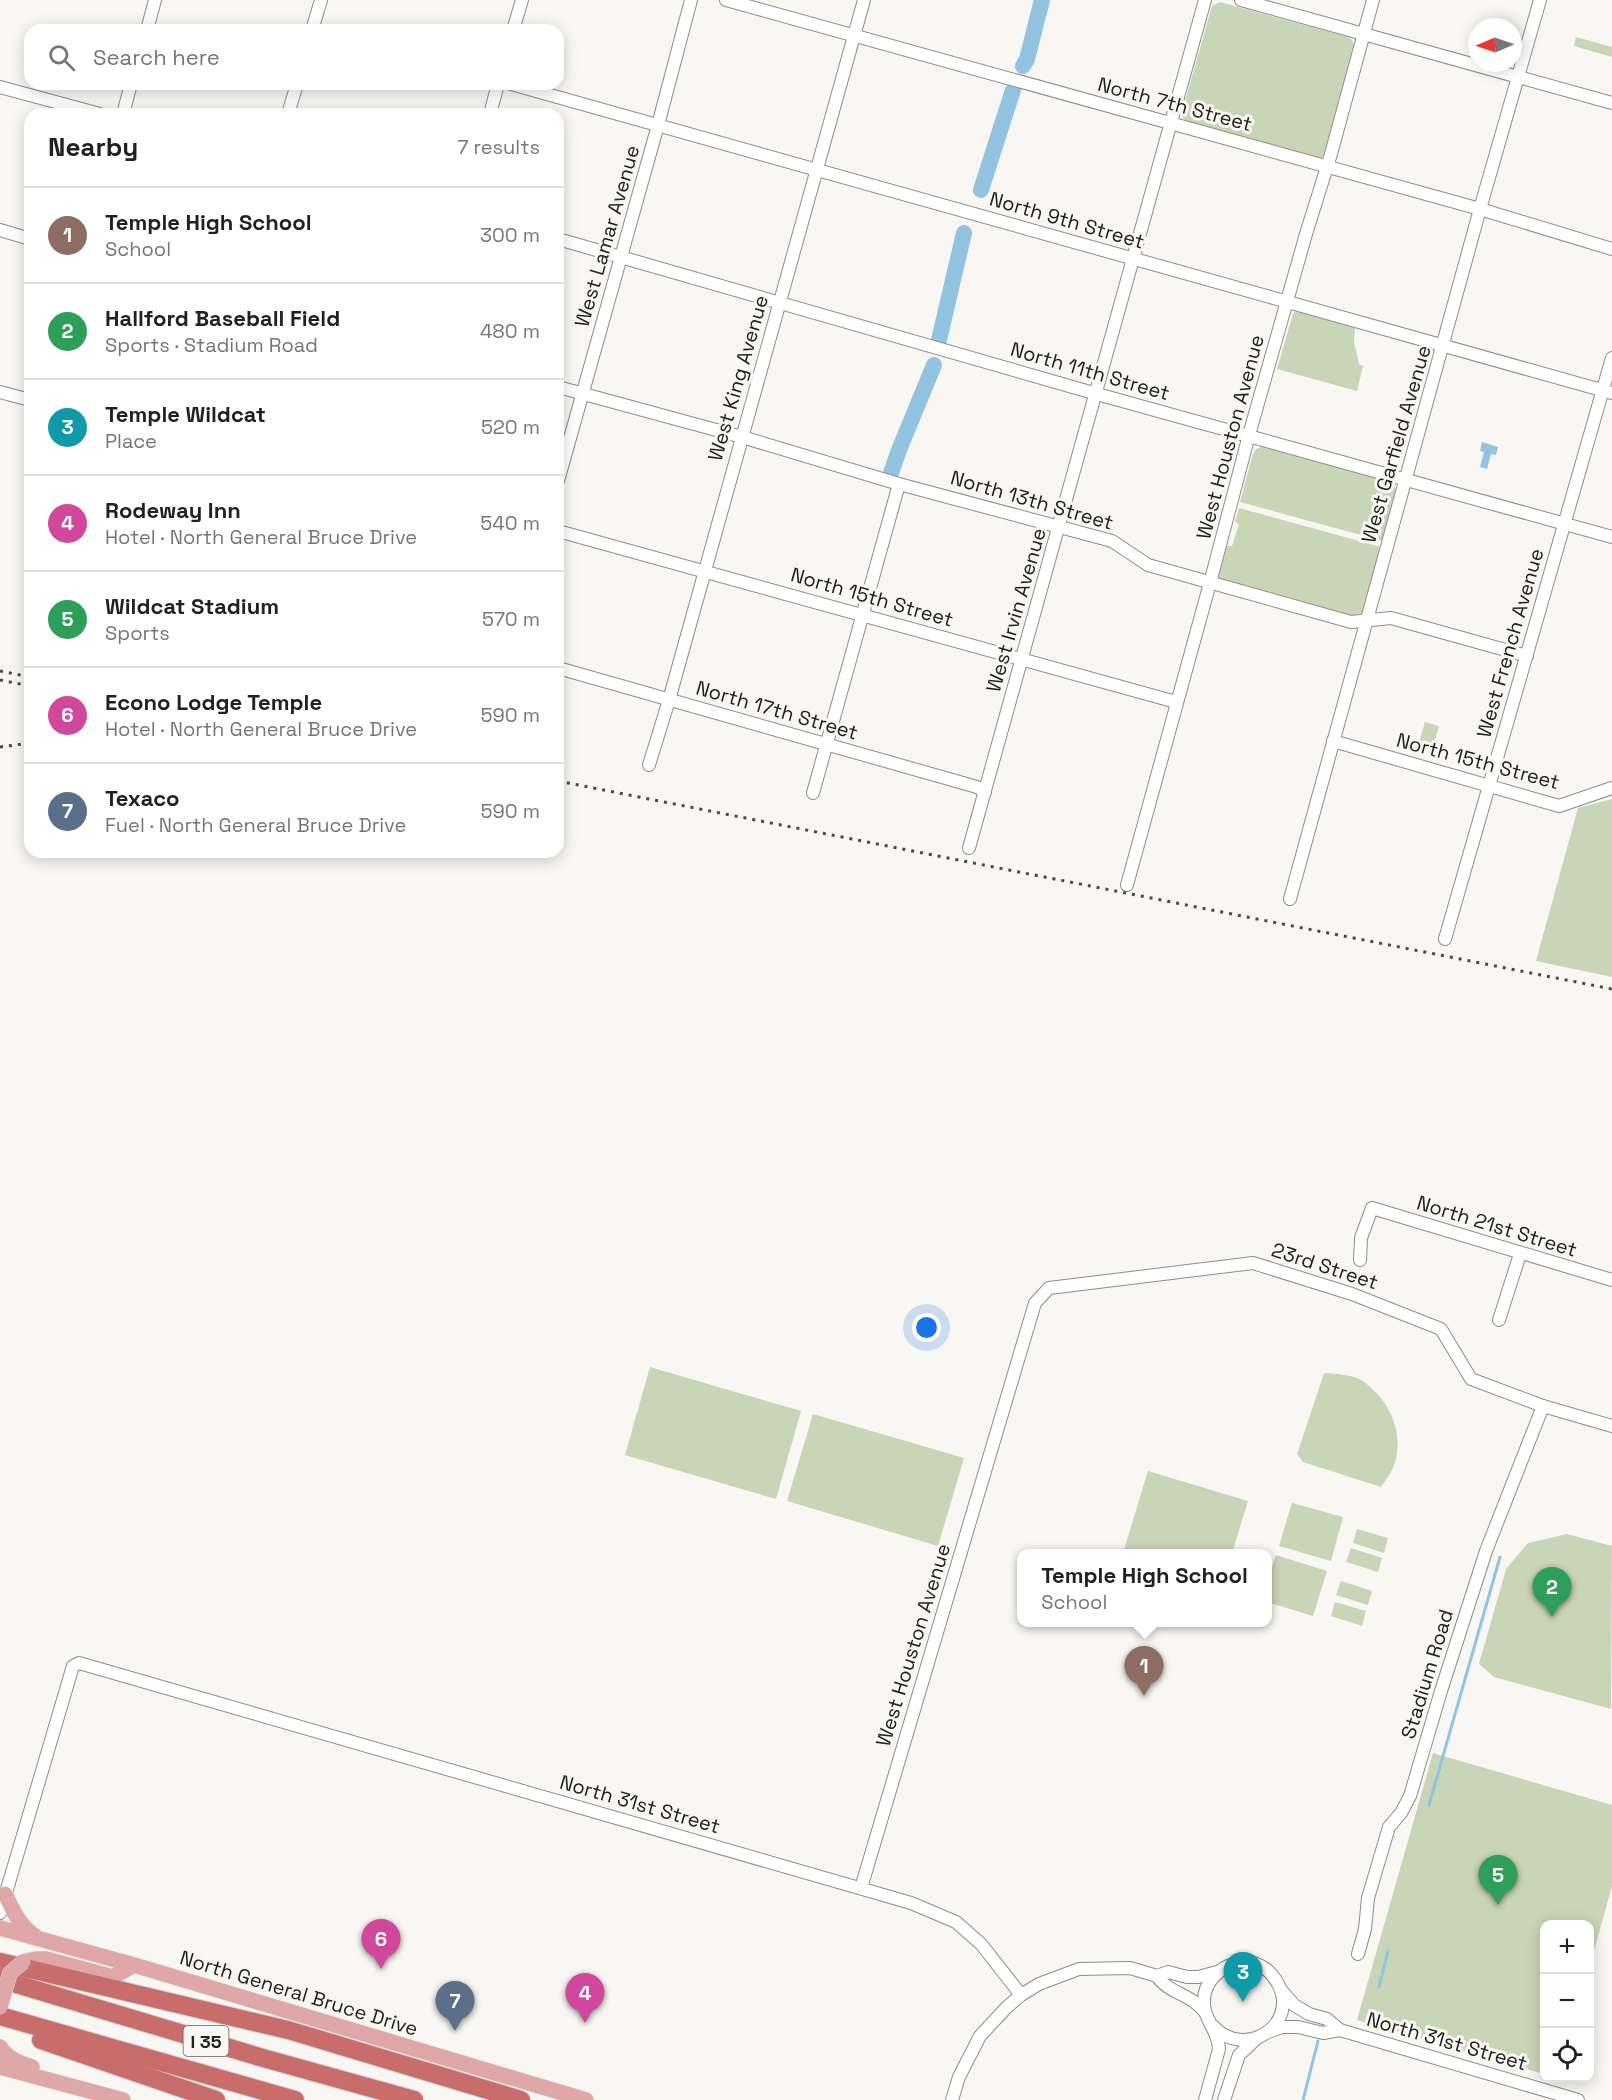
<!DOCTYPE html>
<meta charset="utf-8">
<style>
:root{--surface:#fff;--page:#f6f6f6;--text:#202124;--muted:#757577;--line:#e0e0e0;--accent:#d93025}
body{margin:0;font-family:"Space Grotesk",sans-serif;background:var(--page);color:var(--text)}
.controls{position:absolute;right:18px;bottom:18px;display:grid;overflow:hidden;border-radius:12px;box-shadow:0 3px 15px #0003}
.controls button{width:54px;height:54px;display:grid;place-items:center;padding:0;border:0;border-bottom:2px solid var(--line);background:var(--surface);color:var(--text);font:30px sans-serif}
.compass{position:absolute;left:1468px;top:18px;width:54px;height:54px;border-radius:50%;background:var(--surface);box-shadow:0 3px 15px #0003;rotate:268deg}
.you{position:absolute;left:927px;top:1328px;width:21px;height:21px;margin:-15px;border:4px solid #fff;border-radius:50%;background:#1a73e8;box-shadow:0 0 0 9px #1a73e833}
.badge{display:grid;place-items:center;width:39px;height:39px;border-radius:50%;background:var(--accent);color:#fff;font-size:20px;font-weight:700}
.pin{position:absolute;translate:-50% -50px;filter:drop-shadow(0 2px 3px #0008)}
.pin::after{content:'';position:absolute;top:32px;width:21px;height:18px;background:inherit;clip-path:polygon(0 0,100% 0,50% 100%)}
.popup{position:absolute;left:1017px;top:1549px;width:255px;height:78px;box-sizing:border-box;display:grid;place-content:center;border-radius:12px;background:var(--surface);filter:drop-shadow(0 2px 4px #0005);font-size:20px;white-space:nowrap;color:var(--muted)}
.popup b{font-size:22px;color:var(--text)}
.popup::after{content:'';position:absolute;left:50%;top:100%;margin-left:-12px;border:12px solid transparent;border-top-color:var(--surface)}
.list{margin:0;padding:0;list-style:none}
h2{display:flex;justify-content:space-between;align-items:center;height:78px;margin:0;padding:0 24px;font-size:26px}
h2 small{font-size:20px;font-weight:400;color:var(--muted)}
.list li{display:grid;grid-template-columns:39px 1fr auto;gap:18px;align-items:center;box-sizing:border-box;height:96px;padding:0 24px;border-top:2px solid var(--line)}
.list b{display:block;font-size:22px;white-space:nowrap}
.list p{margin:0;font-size:20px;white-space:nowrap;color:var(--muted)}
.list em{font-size:20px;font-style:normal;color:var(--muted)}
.icon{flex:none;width:33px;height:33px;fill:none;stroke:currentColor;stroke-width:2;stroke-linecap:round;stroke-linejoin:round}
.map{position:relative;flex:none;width:1612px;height:2100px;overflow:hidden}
.search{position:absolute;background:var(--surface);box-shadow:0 3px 15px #0003;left:24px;top:24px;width:540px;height:66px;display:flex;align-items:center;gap:15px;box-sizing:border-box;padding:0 21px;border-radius:18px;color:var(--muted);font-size:22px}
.panel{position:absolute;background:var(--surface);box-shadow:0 3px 15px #0003;left:24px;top:108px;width:540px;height:750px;border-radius:18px}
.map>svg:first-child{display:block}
.green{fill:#c9d5b7}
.water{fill:#92c3e1}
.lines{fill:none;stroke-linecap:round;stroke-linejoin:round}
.stream{stroke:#92c3e1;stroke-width:3}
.river{stroke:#92c3e1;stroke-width:16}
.minor-casing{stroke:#8e8d89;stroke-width:14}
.major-casing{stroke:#d2d2d2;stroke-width:16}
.highway-casing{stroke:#d2d2d2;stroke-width:20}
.minor{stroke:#fff;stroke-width:12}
.major{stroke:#dfa7a7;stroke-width:15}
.highway{stroke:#c96d6c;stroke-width:18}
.rail{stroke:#494947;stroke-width:3;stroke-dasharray:3 6;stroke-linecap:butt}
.major-bridge-casing{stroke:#d2d2d2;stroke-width:16;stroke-linecap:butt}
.major-bridge{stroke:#dfa7a7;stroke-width:15}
.labels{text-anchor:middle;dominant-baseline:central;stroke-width:6;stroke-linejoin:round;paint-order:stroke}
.shield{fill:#f8f7f3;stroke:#61605e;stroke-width:1.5}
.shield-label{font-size:18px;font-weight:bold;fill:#20201e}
.street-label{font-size:20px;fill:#20201e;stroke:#f8f7f3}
</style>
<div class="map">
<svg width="1612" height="2100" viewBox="0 0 1612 2100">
<rect width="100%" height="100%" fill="#f8f7f3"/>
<g class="green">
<path d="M1220 2 1348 37 1352 40 1354 45 1324 155 1321 158 1313 159 1186 122 1181 115 1212 6Z"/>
<path d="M1576 37 1612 47V57L1574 46Z"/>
<path d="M1296 311 1355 328 1354 342 1359 364 1363 366 1357 391 1277 369 1293 314Z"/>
<path d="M1262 446 1393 483 1396 490 1383 541 1240 502 1252 457 1255 450Z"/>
<path d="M1239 508 1381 547 1362 613 1355 616 1218 578 1227 546H1232L1239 524 1235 522Z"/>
<path d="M1425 722 1439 726 1432 751 1418 747Z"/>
<path d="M1612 799V977L1536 961 1578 808Z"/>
<path d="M650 1367 801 1411 776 1499 625 1455Z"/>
<path d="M1324 1373C1336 1374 1350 1374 1361 1380 1387 1396 1405 1432 1395 1462 1393 1471 1386 1479 1381 1487L1303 1462 1297 1454Z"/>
<path d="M813 1414 964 1458 938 1546 787 1501Z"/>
<path d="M1148 1471 1248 1501 1232 1553H1123Z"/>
<path d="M1292 1503 1343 1517 1331 1561 1279 1546Z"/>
<path d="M1357 1529 1388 1538 1384 1553 1353 1543Z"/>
<path d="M1567 1534 1612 1546 1611 1709 1494 1677 1479 1664 1506 1569 1528 1543Z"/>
<path d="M1351 1548 1382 1558 1378 1572 1346 1562Z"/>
<path d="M1276 1555 1327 1571 1313 1616 1267 1602V1584Z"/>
<path d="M1341 1581 1372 1591 1368 1605 1336 1595Z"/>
<path d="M1335 1602 1366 1611 1362 1626 1331 1616Z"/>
<path d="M1433 1753 1612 1805V1886L1590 1965V1924H1544V2074L1357 2020Z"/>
</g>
<path class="water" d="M1482 442 1498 447 1496 455 1491 454 1487 469 1480 467 1484 452 1480 451Z"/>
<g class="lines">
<g class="stream">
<path d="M1429 1805 1500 1557"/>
<path d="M1379 1987 1388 1951"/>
<path d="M1303 2100 1318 2041"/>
</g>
<g class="river">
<path d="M1023 66 1027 59 1042 0"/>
<path d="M981 190 1013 90"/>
<path d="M939 340 964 233"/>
<path d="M891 473 899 450 934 365"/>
</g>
<defs>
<g id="minor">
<path d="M726 0 1480 209 1612 249"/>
<path d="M1241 0 1612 103"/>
<path d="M147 30 155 0"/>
<path d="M312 30 321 0"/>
<path d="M513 30 522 0"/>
<path d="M511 84 1612 393"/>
<path d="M0 87 100 114"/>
<path d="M123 114 131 84"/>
<path d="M288 114 297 84"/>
<path d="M490 114 498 84"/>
<path d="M0 230 30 239"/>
<path d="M558 239 1097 394 1612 537"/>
<path d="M558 387 742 437 899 484 1112 541 1148 565 1351 622 1391 618 1527 656"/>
<path d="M0 392 30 400"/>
<path d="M558 481 658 125 691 0"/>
<path d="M558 531 1176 702"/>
<path d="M558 668 977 787 985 792"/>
<path d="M1333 741 1559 806 1612 788"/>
<path d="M649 765 669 700 864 0"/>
<path d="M813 793 899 484"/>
<path d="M969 848 1205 0"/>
<path d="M1127 885 1210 583 1249 435 1306 234 1331 154 1373 0"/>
<path d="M1290 899 1480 209 1540 0"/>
<path d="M1445 939 1612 358"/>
<path d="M1360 1260 1361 1238 1372 1208 1612 1280"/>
<path d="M1499 1320 1520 1254"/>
<path d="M861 1888 1035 1303 1049 1288 1253 1263 1352 1294 1441 1329 1471 1379 1543 1406 1612 1426"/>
<path d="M0 1913 73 1666 79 1663 911 1903 956 1922 981 1944 1021 1995"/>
<path d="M1358 1954 1365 1929 1368 1898 1389 1827 1401 1813 1410 1796 1441 1691 1486 1551 1543 1406"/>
<path d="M1157 1976C1169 1994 1190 1993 1205 2012"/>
<path d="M1282 1991 1294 2005 1309 2014 1327 2019 1340 2030 1578 2100"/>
<path d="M1268 2032 1282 2027H1298L1323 2033 1340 2030"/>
<path d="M952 2100 959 2077 980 2036 1006 2008 1021 1995 1039 1984 1079 1969 1130 1968 1157 1976 1168 1972 1187 1977H1198L1217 1972"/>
<path d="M1205 2100 1219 2049C1218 2032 1209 2025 1205 2011 1199 1984 1220 1963 1246 1962 1260 1962 1272 1972 1278 1984 1300 2024 1245 2061 1213 2026"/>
<path d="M1224 2100 1239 2055 1256 2039"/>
</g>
<g id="major">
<path d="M5 1894C13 1911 19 1925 35 1936"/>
<path d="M0 1928 134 1965 586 2100"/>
<path d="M23 1962 36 1959H46L113 1977 134 1965"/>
<path d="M0 2047C8 2059 19 2063 32 2067"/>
<path d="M0 2067 123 2100"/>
</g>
<g id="highway">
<path d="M0 1962 288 2030 521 2100"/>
<path d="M0 1979 263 2058 414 2100"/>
<path d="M0 2016 295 2100"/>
<path d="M41 2040 216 2100"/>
</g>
</defs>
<use href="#minor" class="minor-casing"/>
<use href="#major" class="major-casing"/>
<use href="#highway" class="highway-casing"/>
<use href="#minor" class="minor"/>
<use href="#major" class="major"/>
<use href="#highway" class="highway"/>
<g class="rail">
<path d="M0 671 30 677"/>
<path d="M0 680 30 686"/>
<path d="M0 747 30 743"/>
<path d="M558 781 1612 989"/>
</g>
<defs>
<path id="major-bridge" d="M0 2007 10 1973 23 1962"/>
</defs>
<use href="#major-bridge" class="major-bridge-casing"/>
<use href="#major-bridge" class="major-bridge"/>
</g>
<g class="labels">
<rect class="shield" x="183.5" y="2026" width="45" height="30" rx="4.5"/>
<g class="shield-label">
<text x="206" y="2041">I 35</text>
</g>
<g class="street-label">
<text transform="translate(1175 104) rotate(15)">North 7th Street</text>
<text transform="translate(1067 220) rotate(16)">North 9th Street</text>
<text transform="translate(607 236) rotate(-74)">West Lamar Avenue</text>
<text transform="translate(1090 371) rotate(16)">North 11th Street</text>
<text transform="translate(738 378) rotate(-74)">West King Avenue</text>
<text transform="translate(1230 437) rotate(-75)">West Houston Avenue</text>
<text transform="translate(1396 444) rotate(-74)">West Garfield Avenue</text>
<text transform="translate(1032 500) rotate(16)">North 13th Street</text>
<text transform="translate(872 597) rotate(16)">North 15th Street</text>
<text transform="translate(1016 610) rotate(-74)">West Irvin Avenue</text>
<text transform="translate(1510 643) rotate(-74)">West French Avenue</text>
<text transform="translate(777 710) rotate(16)">North 17th Street</text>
<text transform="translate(1478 761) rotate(15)">North 15th Street</text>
<text transform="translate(1497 1226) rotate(17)">North 21st Street</text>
<text transform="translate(1325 1266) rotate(18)">23rd Street</text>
<text transform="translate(913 1645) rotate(-73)">West Houston Avenue</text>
<text transform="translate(1427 1674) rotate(-73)">Stadium Road</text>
<text transform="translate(640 1804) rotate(16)">North 31st Street</text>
<text transform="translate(299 1993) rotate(17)">North General Bruce Drive</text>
<text transform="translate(1447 2041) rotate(16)">North 31st Street</text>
</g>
</g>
</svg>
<div class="controls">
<button>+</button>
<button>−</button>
<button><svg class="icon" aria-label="locate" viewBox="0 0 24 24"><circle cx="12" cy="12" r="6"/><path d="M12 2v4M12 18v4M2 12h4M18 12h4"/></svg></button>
</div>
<svg class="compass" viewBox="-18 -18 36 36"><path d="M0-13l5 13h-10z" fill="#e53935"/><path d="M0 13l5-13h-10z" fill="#757577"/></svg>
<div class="you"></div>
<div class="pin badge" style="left:1144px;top:1696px;background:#8d6e63">1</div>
<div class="popup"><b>Temple High School</b>School</div>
<div class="pin badge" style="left:1552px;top:1617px;background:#2e9e5b">2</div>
<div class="pin badge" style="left:1243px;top:2002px;background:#0f9aa8">3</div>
<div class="pin badge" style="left:585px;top:2023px;background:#d1479c">4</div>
<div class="pin badge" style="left:1498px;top:1905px;background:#2e9e5b">5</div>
<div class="pin badge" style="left:381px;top:1969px;background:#d1479c">6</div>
<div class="pin badge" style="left:455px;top:2031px;background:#5c6f8a">7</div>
<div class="search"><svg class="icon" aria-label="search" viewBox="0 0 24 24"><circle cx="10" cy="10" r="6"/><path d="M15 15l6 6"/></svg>Search here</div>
<section class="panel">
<h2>Nearby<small>7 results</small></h2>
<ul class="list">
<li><span class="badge" style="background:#8d6e63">1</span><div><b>Temple High School</b><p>School</p></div><em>300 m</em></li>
<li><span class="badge" style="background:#2e9e5b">2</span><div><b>Hallford Baseball Field</b><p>Sports · Stadium Road</p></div><em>480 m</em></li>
<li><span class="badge" style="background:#0f9aa8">3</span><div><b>Temple Wildcat</b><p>Place</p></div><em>520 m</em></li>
<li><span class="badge" style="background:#d1479c">4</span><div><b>Rodeway Inn</b><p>Hotel · North General Bruce Drive</p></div><em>540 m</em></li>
<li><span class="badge" style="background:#2e9e5b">5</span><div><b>Wildcat Stadium</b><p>Sports</p></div><em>570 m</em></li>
<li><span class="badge" style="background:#d1479c">6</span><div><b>Econo Lodge Temple</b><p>Hotel · North General Bruce Drive</p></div><em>590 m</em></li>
<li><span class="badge" style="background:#5c6f8a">7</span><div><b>Texaco</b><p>Fuel · North General Bruce Drive</p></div><em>590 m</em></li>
</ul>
</section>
</div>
